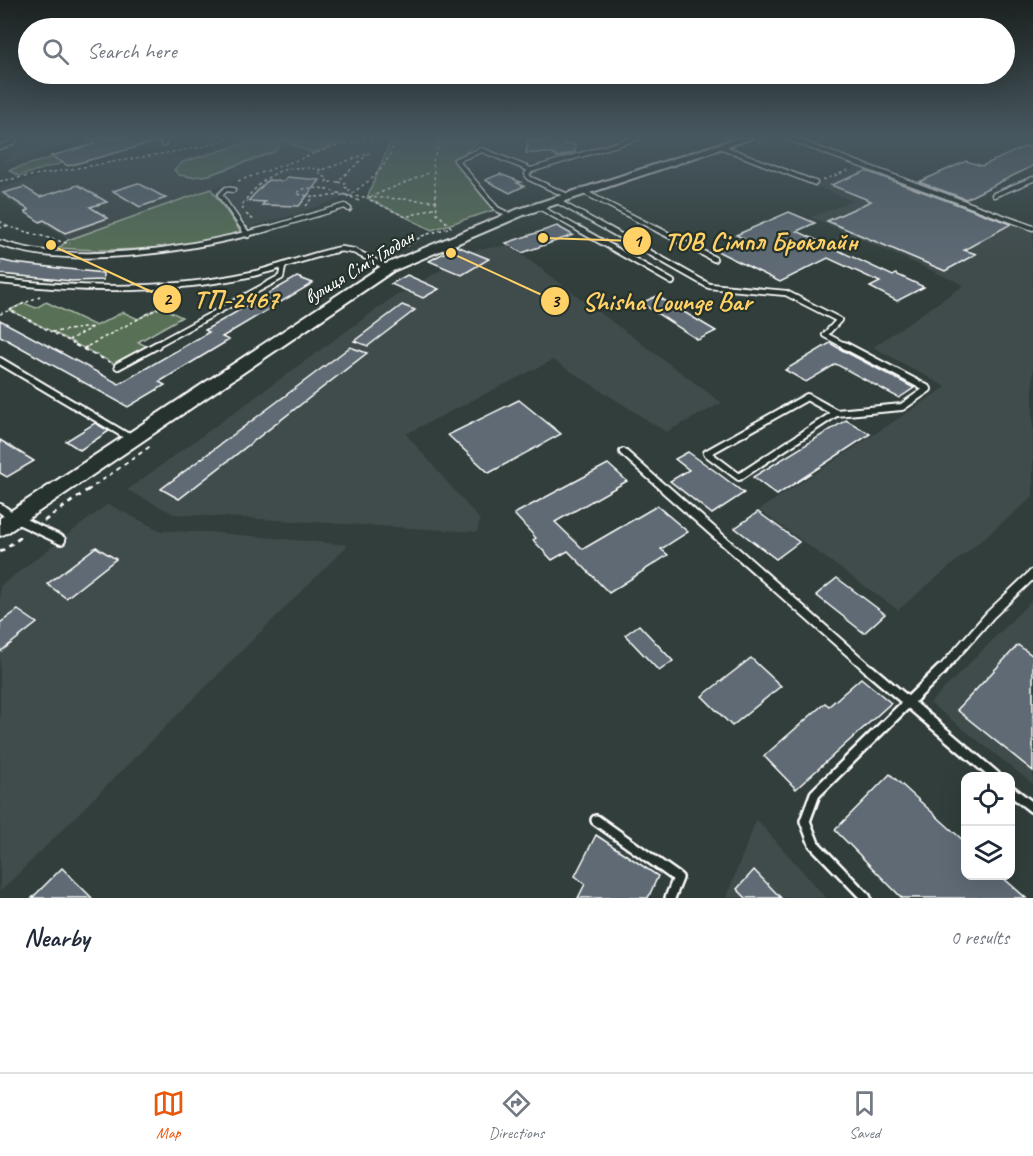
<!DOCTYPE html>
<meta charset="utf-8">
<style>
:root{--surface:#fff;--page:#f6f6f7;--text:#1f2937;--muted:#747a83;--line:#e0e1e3;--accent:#ea580c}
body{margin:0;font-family:Caveat,sans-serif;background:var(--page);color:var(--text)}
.controls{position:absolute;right:18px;bottom:18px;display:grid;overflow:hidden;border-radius:12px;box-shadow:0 6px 24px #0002}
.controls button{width:54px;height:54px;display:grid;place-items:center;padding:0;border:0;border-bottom:2px solid var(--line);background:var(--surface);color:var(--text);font:30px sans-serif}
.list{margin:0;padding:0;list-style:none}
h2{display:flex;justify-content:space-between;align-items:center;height:78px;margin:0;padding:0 24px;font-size:26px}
h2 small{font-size:20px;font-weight:400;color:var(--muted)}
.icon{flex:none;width:33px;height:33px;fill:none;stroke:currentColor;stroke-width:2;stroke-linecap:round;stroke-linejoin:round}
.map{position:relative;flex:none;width:1033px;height:898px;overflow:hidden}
.search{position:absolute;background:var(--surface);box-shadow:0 6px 24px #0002;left:18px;right:18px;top:18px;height:66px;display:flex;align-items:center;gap:15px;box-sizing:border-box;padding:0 21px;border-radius:33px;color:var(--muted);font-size:22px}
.sheet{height:174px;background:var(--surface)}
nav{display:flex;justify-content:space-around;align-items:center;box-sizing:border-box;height:84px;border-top:2px solid var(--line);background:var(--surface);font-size:16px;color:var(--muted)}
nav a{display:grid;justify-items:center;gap:3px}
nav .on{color:var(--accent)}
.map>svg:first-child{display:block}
.built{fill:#3f4b4c}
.green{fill:#597156;stroke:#acb8aa;stroke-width:1.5}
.building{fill:#5f6a74;stroke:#fff;stroke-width:1.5}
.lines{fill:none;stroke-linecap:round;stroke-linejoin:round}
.lane-far4-casing{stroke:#fff;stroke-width:7}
.lane-far3-casing{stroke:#fff;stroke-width:8}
.lane-far2-casing{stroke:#fff;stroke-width:10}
.lane-far1-casing{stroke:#fff;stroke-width:12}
.lane-casing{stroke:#fff;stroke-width:14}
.secondary-casing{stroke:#fff;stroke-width:4}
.path-far2{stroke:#fff;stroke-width:1.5;stroke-dasharray:3 3;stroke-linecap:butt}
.path-far1{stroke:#fff;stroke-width:2;stroke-dasharray:4.5 4.5;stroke-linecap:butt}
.path{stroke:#fff;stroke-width:3;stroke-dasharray:5 5;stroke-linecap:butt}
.lane-far4{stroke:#26332d;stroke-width:4}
.lane-far3{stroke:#26332d;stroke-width:4.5}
.lane-far2{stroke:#26332d;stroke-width:6}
.lane-far1{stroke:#26332d;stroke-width:8}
.lane{stroke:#26332d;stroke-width:9}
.secondary{fill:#26332d;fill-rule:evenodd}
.labels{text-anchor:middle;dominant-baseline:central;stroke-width:4.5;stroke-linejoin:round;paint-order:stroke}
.far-street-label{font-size:20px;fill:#fff;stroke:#26332d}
.leader{fill:none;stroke:#ffd166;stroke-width:2}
.callout-dot{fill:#ffd166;stroke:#26332d;stroke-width:2}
.mark-label{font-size:18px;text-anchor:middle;font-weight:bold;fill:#111}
.callout-label{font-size:26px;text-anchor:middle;font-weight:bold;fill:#ffd166;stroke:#26332d;stroke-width:4.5;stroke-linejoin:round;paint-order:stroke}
</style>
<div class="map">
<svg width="1033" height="898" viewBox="0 0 1033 898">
<rect width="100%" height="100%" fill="#313e3b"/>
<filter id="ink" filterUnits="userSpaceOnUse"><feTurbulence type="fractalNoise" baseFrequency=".0167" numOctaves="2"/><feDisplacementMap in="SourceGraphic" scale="12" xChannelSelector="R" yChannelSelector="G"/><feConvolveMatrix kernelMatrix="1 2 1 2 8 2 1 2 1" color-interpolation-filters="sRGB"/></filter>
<g filter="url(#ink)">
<g class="built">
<path d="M26 138H93L1 165Z"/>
<path d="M249 138H271L310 154 68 240 0 195V188L58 171 172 152 185 159Z"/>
<path d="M482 138H609L622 141 531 165 472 144Z"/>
<path d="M391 139 377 173 343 198 290 216 247 228 224 195 236 183 342 145Z"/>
<path d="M860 166 1033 230V497L898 610 759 510 946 387 873 347 964 285 811 217 852 201 813 185Z"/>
<path d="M507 246 525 257 722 403 666 432 553 360 406 434 480 520 477 532 174 514 127 490 392 298 478 249Z"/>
<path d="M108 504 161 531 209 532 348 545 0 892V586Z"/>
<path d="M1033 599V784L930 703Z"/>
<path d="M756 820 759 822 826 898H726Z"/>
</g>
<g class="green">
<path d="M276 138H354L312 153Z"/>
<path d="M392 138H482L457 160 497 209 432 230 367 198Z"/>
<path d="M256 140 275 141 280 145 274 152 209 175 192 177 179 175 174 170 183 162Z"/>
<path d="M95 145 69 161 19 176 9 170Z"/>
<path d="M211 189 240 231 233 237C176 248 117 253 59 248L68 240Z"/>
<path d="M46 302 96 326 123 312 138 319 160 307 182 317 138 342 150 348 118 366 10 310 24 303 36 308Z"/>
</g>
<g class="building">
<path d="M85 138H152L155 142 68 166 51 156 95 144Z"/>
<path d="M550 138H564V144H575V152L558 157 550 153H526L528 141H550Z"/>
<path d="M1026 146 1033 148V166L966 199 919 182 966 161 982 166Z"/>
<path d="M866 171 1011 224 964 250 976 254 945 271 827 221 871 201 831 185Z"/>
<path d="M500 174 521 182 517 183 524 186 510 193 485 180Z"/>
<path d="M287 177 320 180 299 206 262 205 265 202 248 201 268 180 284 181Z"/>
<path d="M138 183 166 198 140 207 113 191Z"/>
<path d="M78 185 107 202 90 207 108 218 65 233 44 220 40 222 25 212 29 210 3 193 24 187 40 197Z"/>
<path d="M789 212 815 223 797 231 893 276 896 274 924 287 897 301 870 287 880 282 828 258 780 282 715 250 743 238 736 235Z"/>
<path d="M557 226 573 235 522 253 506 243Z"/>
<path d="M457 246 489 259 462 275 429 261Z"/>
<path d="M0 260 13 263 103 273V280L72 281 0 274Z"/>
<path d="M407 275 439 289 423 298 391 284Z"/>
<path d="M297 277 313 283 222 337 229 340 159 382 165 385 128 407 0 336V320L119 384 209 332 205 330Z"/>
<path d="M657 296 716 331 698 340 641 303Z"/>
<path d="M402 305 415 310 368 346 354 341Z"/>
<path d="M830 343 842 350 914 388 899 398 836 364 806 382 785 370Z"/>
<path d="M350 347 367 353 179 499 161 489Z"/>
<path d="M519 400 561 434 489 473 448 435Z"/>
<path d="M846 420 870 434 777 495 753 477Z"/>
<path d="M95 423 109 431 80 450 66 441Z"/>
<path d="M0 440 34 461 7 477 0 473Z"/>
<path d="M688 452 715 471 744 493 712 514 670 481 689 470 675 459Z"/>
<path d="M608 464 627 481 555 522 583 549 657 506 688 532 661 549 668 555 609 593 568 551 552 560 533 540 536 538 514 514Z"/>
<path d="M758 512 799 542 776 559 735 528Z"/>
<path d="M96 547 116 559 66 598 47 584Z"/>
<path d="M837 578 885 614 864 633 816 595Z"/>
<path d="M18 610 37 623 0 652V623Z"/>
<path d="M639 625 673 661 659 671 625 635Z"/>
<path d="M1018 645 1033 656V771L957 710Z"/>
<path d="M751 658 781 686 732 726 702 696Z"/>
<path d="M861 678 891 703 796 789 764 756 825 703 829 706Z"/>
<path d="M890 774 966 843V876H1001L1026 898H902L835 830Z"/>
<path d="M596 835 658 876 648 898H578L585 884 575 876Z"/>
<path d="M62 868 92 898H32Z"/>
<path d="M754 870 781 898H746L737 889Z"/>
</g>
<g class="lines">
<defs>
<g id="lane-far4">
<path d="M156 138 165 142 163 144"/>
<path d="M788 138 1033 228"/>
<path d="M0 147 12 143 15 138"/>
<path d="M722 147 815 183"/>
<path d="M233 190 226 189 220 195 245 231"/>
<path d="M584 192 660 231"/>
<path d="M994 195 1033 179"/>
<path d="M570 197 529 178 527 174 531 170 637 138"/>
<path d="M557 201 611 231"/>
<path d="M539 207 582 231"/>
<path d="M511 216 497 209 456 160 482 150 531 170"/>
<path d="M260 231 345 206 349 209"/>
</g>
<g id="lane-far3">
<path d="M244 229 248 235"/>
<path d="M579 229 672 282"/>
<path d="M608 229 709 286 786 293 839 320 825 335 846 346"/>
<path d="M657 229 714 259"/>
<path d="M0 243C76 269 190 249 266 229"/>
<path d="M0 281C84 291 170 292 252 274 282 267 311 255 341 249L354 251 388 268"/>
<path d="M154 346 281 277 283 267"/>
</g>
<g id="lane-far2">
<path d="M0 361 130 438"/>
<path d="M118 366 157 345"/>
<path d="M807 397 836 413 739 477 707 453Z"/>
<path d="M836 413 902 407 928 389 844 345"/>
<path d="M623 452 667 491"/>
</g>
<g id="lane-far1">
<path d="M665 489 872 672"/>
<path d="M0 508 14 518 61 540"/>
<path d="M940 672 990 615 1033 574"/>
</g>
<g id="lane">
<path d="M870 670 995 776"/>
<path d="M1010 790 1033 808"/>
<path d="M596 820 678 878 670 898"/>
<path d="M866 898 814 844 805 821 815 794 941 670"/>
</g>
<path id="secondary" d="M737 138H753L524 215 393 271 7 533 0 536V518L383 265 516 210Z"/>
</defs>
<use href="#lane-far4" class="lane-far4-casing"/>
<use href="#lane-far3" class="lane-far3-casing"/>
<use href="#lane-far2" class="lane-far2-casing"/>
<use href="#lane-far1" class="lane-far1-casing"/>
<use href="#lane" class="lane-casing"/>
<use href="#secondary" class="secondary-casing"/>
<g class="path-far2">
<path d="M758 142 770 138"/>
<path d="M369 153 337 182H326L328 179 317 172Z"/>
<path d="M823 180 849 170"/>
<path d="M0 181 201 147 231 138"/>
<path d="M238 181 339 145 385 138"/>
<path d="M338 182 345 183 344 187 350 189 347 195"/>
<path d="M320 188 346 195 314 197 297 194 301 189Z"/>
<path d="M346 195 349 196"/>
<path d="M347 197C374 177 386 171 396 138"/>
<path d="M370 197 431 172"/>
<path d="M370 200 406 217 436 207"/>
<path d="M359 201 349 196 437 201"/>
<path d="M306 206 314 197"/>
<path d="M243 210 242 204C266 174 283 162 322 170"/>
<path d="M246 214 255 221"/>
<path d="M0 221 6 226 0 228"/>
<path d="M6 226 70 244"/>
<path d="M407 246 422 236 451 227 437 213 433 161 441 138"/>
<path d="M40 296 10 310 78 346"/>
<path d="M0 314 10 310"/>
<path d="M52 332 93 327 69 340"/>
<path d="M88 346 179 297 173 296"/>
</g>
<g class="path-far1">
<path d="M75 345 83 349 91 345"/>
<path d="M83 349 110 362"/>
<path d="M87 491 152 445"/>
</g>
<g class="path">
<path d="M44 521 89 489"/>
<path d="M0 552 24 535"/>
</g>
<use href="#lane-far4" class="lane-far4"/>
<use href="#lane-far3" class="lane-far3"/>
<use href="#lane-far2" class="lane-far2"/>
<use href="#lane-far1" class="lane-far1"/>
<use href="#lane" class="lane"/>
<use href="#secondary" class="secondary"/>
</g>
</g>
<linearGradient id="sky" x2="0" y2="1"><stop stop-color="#1b2220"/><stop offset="0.52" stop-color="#485860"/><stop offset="1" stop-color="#485860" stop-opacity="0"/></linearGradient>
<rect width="1033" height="264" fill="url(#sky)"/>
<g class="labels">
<g class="far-street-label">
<text transform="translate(359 267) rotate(-31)">вулиця Сім'ї Глодан</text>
</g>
</g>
<path class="leader" d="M543 238L637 241M51 245L167 299M451 253L555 301"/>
<g class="callout-dot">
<circle cx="543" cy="238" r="6"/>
<circle cx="51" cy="245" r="6"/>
<circle cx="451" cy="253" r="6"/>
<circle cx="637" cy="241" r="15"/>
<circle cx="167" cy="299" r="15"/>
<circle cx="555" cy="301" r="15"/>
</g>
<g class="mark-label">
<text x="637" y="247">1</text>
<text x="167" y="305">2</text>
<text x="555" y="307">3</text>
</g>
<g class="callout-label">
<text x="761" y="250">ТОВ Сімпл Броклайн</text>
<text x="236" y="308">ТП-2467</text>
<text x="667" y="310">Shisha Lounge Bar</text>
</g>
</svg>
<div class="controls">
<button><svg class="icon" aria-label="locate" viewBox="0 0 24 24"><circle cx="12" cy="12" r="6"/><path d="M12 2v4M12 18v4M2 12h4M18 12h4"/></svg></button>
<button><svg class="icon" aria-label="layers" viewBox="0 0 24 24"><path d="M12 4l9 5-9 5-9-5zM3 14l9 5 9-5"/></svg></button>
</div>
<div class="search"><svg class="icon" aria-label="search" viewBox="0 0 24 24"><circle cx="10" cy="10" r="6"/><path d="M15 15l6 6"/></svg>Search here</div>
</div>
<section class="sheet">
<h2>Nearby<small>0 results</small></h2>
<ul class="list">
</ul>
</section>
<nav>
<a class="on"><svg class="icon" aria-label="map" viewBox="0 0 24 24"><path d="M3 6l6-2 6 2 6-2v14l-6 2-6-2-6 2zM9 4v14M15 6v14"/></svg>Map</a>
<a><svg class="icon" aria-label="directions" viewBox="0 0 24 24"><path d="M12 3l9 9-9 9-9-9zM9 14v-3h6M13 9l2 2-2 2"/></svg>Directions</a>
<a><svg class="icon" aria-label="saved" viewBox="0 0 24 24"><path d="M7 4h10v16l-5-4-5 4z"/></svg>Saved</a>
</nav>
